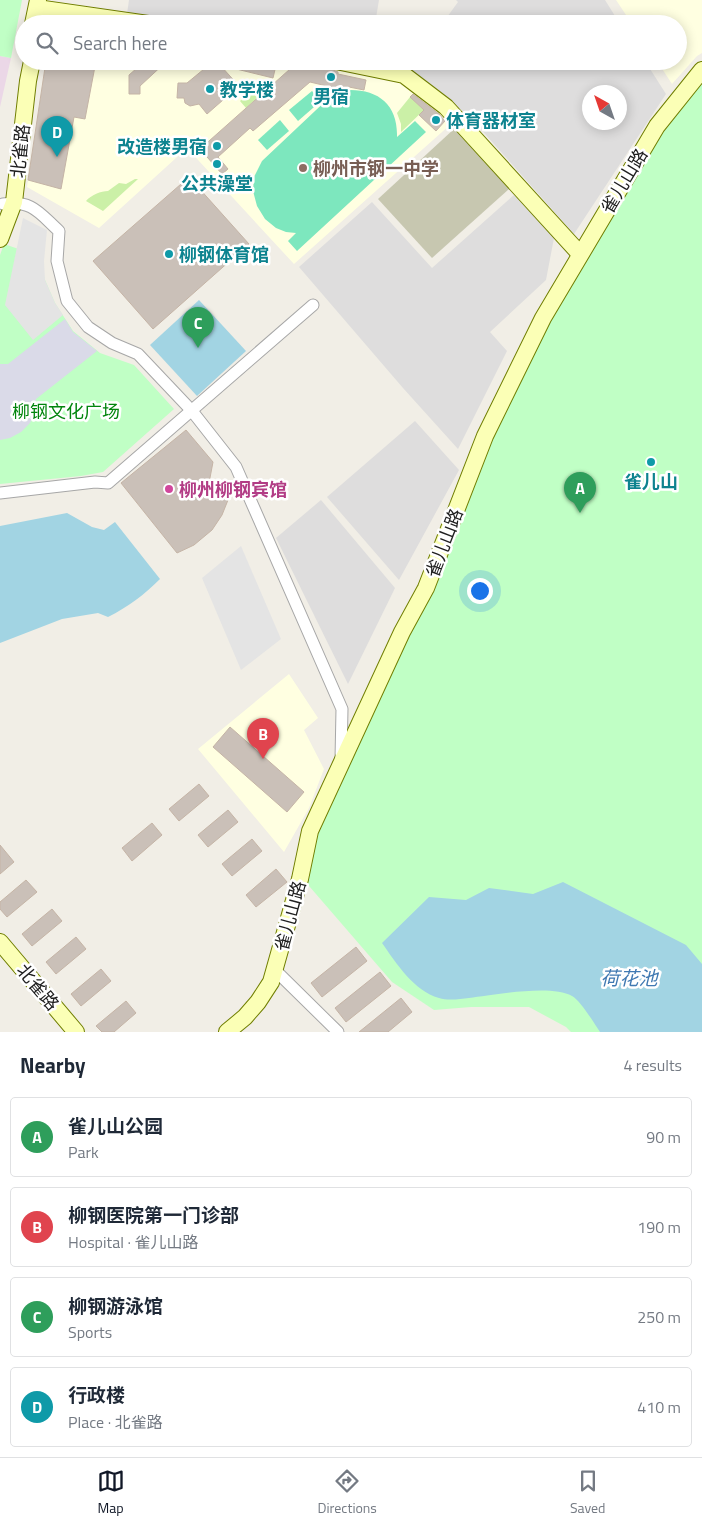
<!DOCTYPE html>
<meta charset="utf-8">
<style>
:root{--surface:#fff;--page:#f6f6f7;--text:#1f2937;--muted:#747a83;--line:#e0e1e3;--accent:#111827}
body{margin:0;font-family:"Titillium Web","Noto Sans SC",sans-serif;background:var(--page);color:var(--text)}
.compass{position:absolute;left:582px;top:85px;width:45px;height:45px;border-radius:50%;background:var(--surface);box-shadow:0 2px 12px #0003;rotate:320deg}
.you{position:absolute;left:479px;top:590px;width:18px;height:18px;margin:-12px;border:4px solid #fff;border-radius:50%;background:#1a73e8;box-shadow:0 0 0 8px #1a73e833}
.badge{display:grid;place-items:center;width:32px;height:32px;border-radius:50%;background:var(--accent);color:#fff;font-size:16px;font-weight:700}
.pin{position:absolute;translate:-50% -41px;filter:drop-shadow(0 1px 2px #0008)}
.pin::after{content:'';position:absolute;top:26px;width:18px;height:15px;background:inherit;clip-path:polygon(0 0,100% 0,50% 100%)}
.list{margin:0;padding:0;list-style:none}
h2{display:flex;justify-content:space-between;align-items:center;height:65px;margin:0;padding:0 20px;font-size:21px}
h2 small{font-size:16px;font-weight:400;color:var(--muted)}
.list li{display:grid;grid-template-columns:32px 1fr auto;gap:15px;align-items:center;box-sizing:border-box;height:80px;margin:0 10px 10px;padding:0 10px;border:1px solid var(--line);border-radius:5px}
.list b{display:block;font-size:19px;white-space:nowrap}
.list p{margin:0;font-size:16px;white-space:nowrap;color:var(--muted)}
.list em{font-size:16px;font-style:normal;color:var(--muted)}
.icon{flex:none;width:28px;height:28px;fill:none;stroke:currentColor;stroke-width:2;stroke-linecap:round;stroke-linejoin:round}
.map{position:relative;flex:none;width:702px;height:1032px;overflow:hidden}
.search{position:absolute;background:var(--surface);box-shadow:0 2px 12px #0003;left:15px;right:15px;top:15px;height:55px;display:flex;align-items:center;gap:12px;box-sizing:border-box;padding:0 18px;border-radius:28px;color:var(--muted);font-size:19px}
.sheet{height:425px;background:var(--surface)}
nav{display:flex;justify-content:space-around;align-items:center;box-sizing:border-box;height:70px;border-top:1px solid var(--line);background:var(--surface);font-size:14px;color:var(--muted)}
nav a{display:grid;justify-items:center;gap:2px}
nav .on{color:var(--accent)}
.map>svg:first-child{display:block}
.residential{fill:#dedddd;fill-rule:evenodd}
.industrial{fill:#ebd7e7}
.education{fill:#ffffe1}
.construction{fill:#c7c7b0}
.grass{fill:#cbf0a7}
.park{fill:#c0ffc5}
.pitch{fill:#7de7be}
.parking{fill:#e4e4e4}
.plaza{fill:#dadae8}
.water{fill:#a2d4e3}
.building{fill:#cac0b8;stroke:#c5b4a6}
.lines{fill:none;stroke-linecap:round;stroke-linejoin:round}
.street-casing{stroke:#a7a7a7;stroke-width:13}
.secondary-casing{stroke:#707e00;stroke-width:18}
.street{stroke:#fff;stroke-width:11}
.secondary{stroke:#fbffb6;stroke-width:16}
.culture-dot{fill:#0f9aa8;stroke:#fff;stroke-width:2}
.education-dot{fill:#8d6e63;stroke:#fff;stroke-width:2}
.hotel-dot{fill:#d1479c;stroke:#fff;stroke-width:2}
.labels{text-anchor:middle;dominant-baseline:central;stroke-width:5;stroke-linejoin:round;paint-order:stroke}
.culture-label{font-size:18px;font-weight:bold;fill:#0d838f;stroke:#fff;text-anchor:start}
.street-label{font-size:18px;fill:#202020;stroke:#fff}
.education-label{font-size:18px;font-weight:bold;fill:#785e54;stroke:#fff;text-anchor:start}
.park-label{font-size:18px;fill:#02850d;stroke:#fff}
.hotel-label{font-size:18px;font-weight:bold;fill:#b23c85;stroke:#fff;text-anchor:start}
.water-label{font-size:19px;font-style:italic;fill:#4079b2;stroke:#fff}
</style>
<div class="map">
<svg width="702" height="1032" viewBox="0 0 702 1032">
<rect width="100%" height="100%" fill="#f1eee6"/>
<g class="residential">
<path d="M129 0H379L375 24H201L127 14Z"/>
<path d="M456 0H605L620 24H442L458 2Z"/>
<path d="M413 61H645L666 94 574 234 469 116 408 68ZM590 92H620V122H590Z"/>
<path d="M514 195 554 238 546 280 490 332 507 351 458 449 403 388 299 267 372 202 432 268Z"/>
<path d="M415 421 459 470 399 580 327 497Z"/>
<path d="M321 500 395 588 348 684 276 538Z"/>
</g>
<path class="industrial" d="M0 56 11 58 0 107Z"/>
<g class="education">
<path d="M616 0H702V53L697 56 672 84 657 61H678V24H632Z"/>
<path d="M54 15 108 24H52Z"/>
<path d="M46 61H322L369 72 406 84 451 124 294 264 187 148 99 228 27 187Z"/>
<path d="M289 674 318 718 304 730 324 769 309 808 284 852 198 749Z"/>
</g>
<path class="construction" d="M454 129 509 189 432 258 378 199Z"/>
<g class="grass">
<path d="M255 87 261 94 246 108 240 101Z"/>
<path d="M410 97 424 110 401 132V124L397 113Z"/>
<path d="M135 179H138L103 211 86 201C91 195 101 191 108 191L119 183 126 184Z"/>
</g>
<g class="park">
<path d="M0 0H22L11 58 0 56Z"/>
<path d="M702 77V1032H571L566 1027 529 1007H471L434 1010 392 982 303 879 316 831 488 436 582 261 661 129Z"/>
<path d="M4 244 39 256 45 280 55 303 73 331 100 353 134 365 174 409 103 472 81 476 0 484V255Z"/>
</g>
<g class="pitch">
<path d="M350 90C380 90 398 106 397 137L415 121 426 132 297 251 288 241 296 233 286 232 276 228 265 219 257 206 253 191 254 177 262 161 333 94Z"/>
<path d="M312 91 321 101 298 121 289 110Z"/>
<path d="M280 120 289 131 267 150 258 140Z"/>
</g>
<g class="parking">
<path d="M23 218 47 230 44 261 45 280 55 303 63 315 33 340 5 305Z"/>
<path d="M241 546 281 639 241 670 202 578Z"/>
</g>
<path class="plaza" d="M65 319 73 332 97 351 36 399 35 412 30 423 21 432 10 438 0 440V364H8Z"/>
<g class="water">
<path d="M199 300 246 351 197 396 150 345Z"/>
<path d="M67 513 92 527 104 530 115 522 160 579C144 595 128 607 108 617L98 613 62 619 0 643V526Z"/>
<path d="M563 882 686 945 702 964V1032H600C594 1023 580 1000 572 996 551 984 494 995 469 998 460 999 448 1001 439 998 414 991 396 963 382 943L429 897 466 900 489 888 533 894Z"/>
</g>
<g class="building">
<path d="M46 61H96L85 119 74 117 61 189 28 180Z"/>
<path d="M145 61H167L140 86V94H129V75Z"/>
<path d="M185 61H277L273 78 220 65 239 86 207 114 199 104 190 106 185 103 184 98H177L178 83H187L204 69Z"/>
<path d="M299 61 326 62 329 68 338 72V74L366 80 364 90 349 87 348 91 310 82 253 131 250 128 218 157 228 169 222 174 200 149Z"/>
<path d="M413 94 439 114 445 121 436 131 419 115 424 110 410 97Z"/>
<path d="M189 177 249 244 153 329 93 261Z"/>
<path d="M186 430 213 462 209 483 218 494 228 500 222 515 212 530 194 545 177 553 121 483Z"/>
<path d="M230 727 304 792 287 812 213 747Z"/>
<path d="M199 784 209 796 179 821 169 809Z"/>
<path d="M228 810 238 822 208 847 198 835Z"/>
<path d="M152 823 162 835 132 861 122 848Z"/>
<path d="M252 839 262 851 232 876 222 864Z"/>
<path d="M0 845 14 862 0 874Z"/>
<path d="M276 869 287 882 256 907 246 895Z"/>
<path d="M26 880 37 892 7 917 0 909V902Z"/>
<path d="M52 909 62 921 32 946 22 934Z"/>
<path d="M76 937 86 949 56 974 46 962Z"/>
<path d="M356 947 367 961 322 997 311 983Z"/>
<path d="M101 969 111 981 81 1006 71 994Z"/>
<path d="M380 972 391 986 346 1022 335 1008Z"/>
<path d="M401 998 412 1012 388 1032H359Z"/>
<path d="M126 1001 136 1013 114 1032H102L96 1026Z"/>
</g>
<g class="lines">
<defs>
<g id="street">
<path d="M3 204C33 200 39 213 59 231L57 261 67 301 88 327 112 343 138 354 192 411 236 467 342 709 341 759"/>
<path d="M0 493 95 482 108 483 313 305"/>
<path d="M275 970 338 1032"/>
</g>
<g id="secondary">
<path d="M37 8 148 24"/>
<path d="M33 24 38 0"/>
<path d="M336 61 404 75 446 107 580 254"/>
<path d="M0 239 14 202 28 81 32 61"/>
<path d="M0 942 76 1032"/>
<path d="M227 1032 245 1017 258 1002 271 982 300 879 310 831 402 632 426 588 485 436 543 318 657 126 702 70"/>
</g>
</defs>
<use href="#street" class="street-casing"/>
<use href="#secondary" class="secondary-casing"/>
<use href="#street" class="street"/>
<use href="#secondary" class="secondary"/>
</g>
<g class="culture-dot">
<circle cx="331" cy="77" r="5"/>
<circle cx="210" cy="89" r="5"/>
<circle cx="436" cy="120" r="5"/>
<circle cx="217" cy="146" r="5"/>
<circle cx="217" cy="164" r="5"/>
<circle cx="169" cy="254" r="5"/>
<circle cx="651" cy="462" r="5"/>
</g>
<circle class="education-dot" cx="303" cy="168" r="5"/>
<circle class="hotel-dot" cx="169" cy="489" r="5"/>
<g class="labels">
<g class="culture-label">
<text x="220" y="89">教学楼</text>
<text x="331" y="96" text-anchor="middle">男宿</text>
<text x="446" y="120">体育器材室</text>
<text x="207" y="146" text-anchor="end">改造楼男宿</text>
<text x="217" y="183" text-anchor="middle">公共澡堂</text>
<text x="179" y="254">柳钢体育馆</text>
<text x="651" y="481" text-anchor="middle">雀儿山</text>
</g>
<g class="street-label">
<text transform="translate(20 151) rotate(-84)">北雀路</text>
<text transform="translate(624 181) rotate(-59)">雀儿山路</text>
<text transform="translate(444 543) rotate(-69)">雀儿山路</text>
<text transform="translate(290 916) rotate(-75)">雀儿山路</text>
<text transform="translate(38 987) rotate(50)">北雀路</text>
</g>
<g class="education-label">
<text x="313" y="168">柳州市钢一中学</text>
</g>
<g class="park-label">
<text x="66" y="411">柳钢文化广场</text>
</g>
<g class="hotel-label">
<text x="179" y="489">柳州柳钢宾馆</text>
</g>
<g class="water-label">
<text x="629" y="977">荷花池</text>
</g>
</g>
</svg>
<svg class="compass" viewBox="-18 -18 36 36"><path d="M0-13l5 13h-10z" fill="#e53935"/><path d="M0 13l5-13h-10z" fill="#747a83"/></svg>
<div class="you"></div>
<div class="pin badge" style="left:580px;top:513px;background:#2e9e5b">A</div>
<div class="pin badge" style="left:263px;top:759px;background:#e0444e">B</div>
<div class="pin badge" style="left:198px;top:348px;background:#2e9e5b">C</div>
<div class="pin badge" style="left:57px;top:157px;background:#0f9aa8">D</div>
<div class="search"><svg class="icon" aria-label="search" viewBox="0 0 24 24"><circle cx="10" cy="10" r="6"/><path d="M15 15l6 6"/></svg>Search here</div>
</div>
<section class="sheet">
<h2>Nearby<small>4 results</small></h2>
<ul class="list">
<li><span class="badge" style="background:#2e9e5b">A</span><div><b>雀儿山公园</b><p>Park</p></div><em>90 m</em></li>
<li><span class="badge" style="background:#e0444e">B</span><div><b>柳钢医院第一门诊部</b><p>Hospital · 雀儿山路</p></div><em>190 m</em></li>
<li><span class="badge" style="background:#2e9e5b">C</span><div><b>柳钢游泳馆</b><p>Sports</p></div><em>250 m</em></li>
<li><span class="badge" style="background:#0f9aa8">D</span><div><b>行政楼</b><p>Place · 北雀路</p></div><em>410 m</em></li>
</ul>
</section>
<nav>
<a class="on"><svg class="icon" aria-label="map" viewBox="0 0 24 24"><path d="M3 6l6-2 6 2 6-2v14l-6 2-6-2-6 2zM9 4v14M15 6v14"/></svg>Map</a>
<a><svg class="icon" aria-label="directions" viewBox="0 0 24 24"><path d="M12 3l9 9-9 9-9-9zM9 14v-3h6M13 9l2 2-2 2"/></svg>Directions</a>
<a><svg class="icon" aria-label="saved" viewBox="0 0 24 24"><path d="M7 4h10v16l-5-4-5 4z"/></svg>Saved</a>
</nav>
